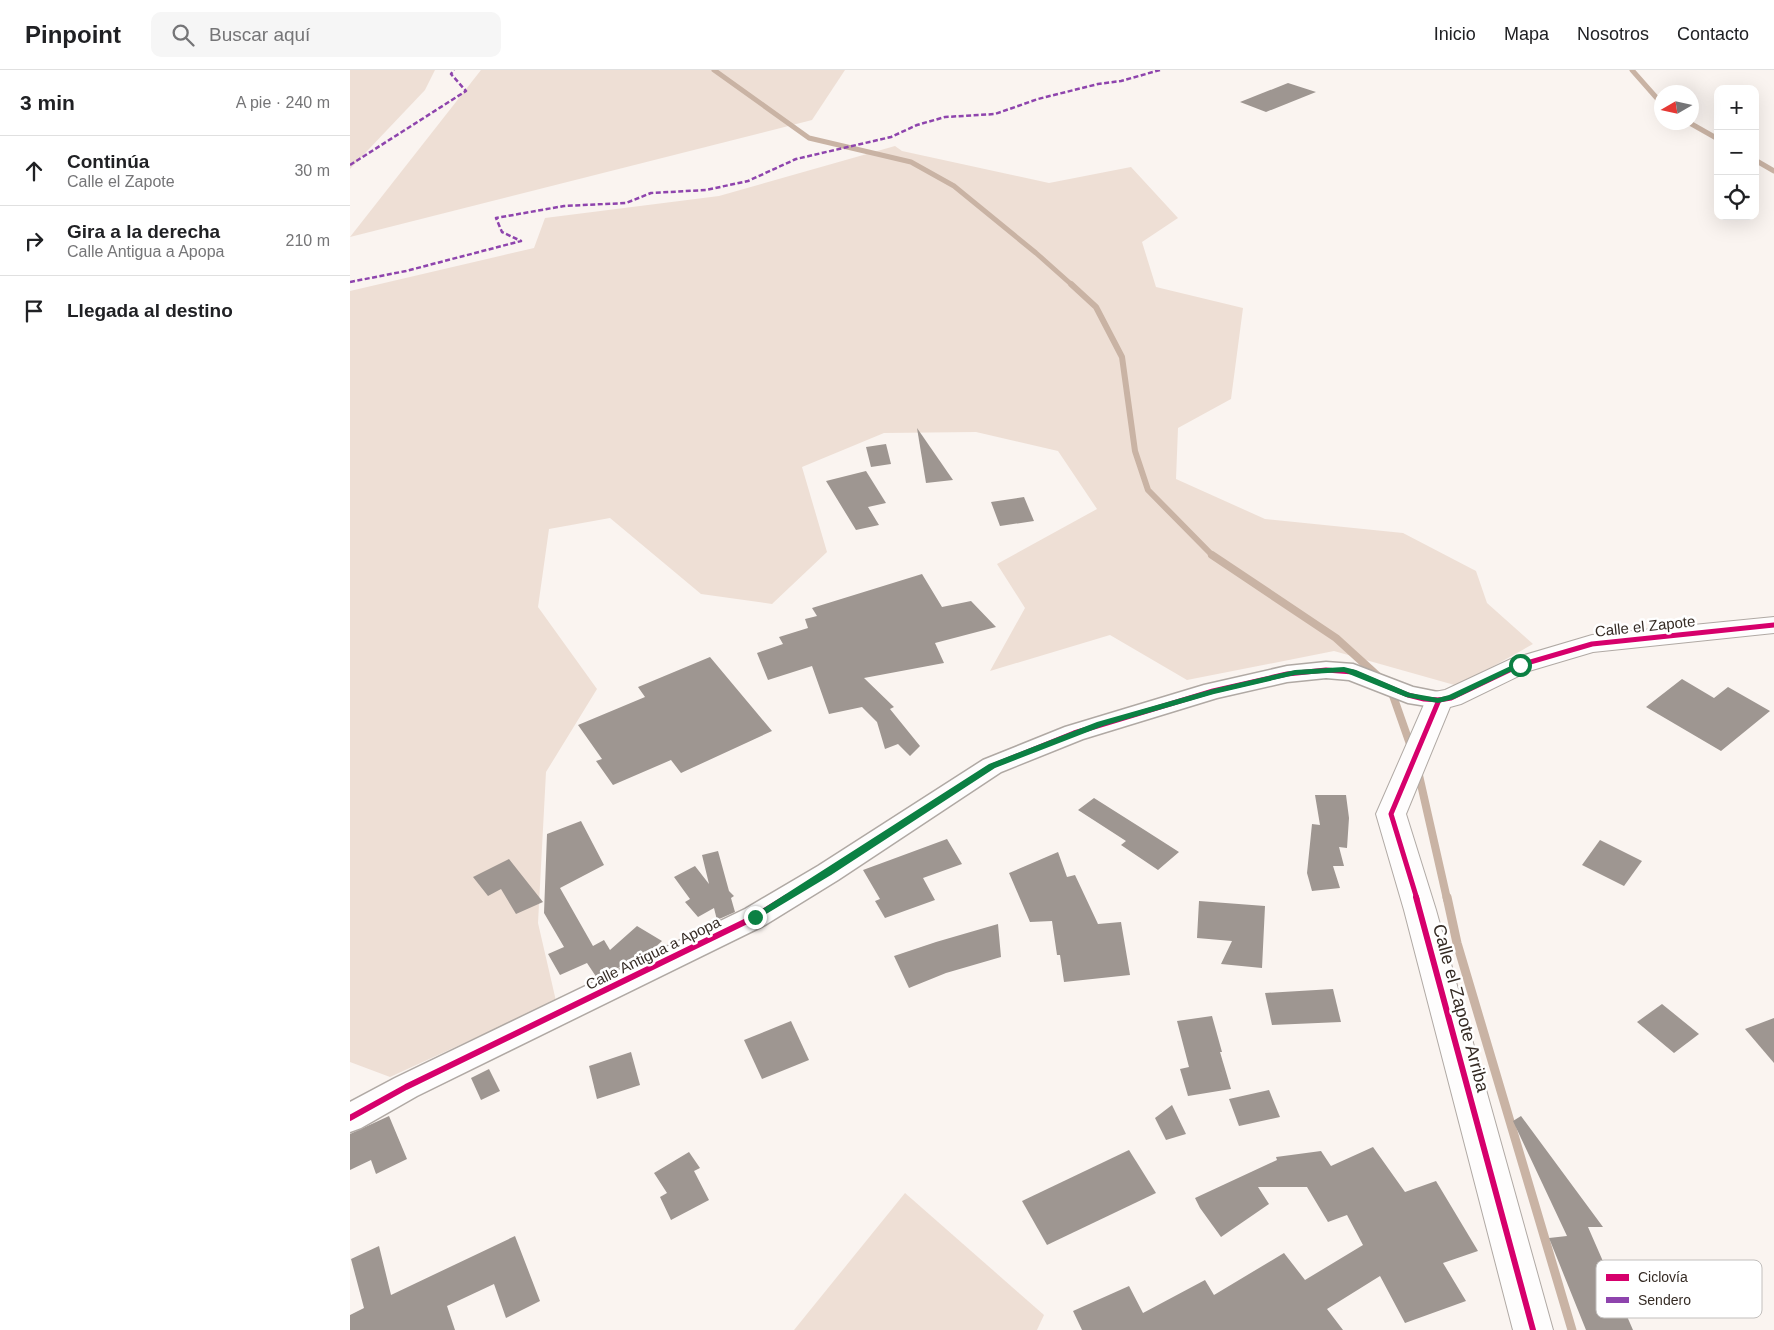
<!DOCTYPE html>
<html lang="es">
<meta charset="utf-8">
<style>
:root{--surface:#fff;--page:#f6f6f6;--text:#202124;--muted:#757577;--line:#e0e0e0}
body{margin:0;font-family:Arial,sans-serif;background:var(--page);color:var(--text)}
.controls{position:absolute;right:15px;top:15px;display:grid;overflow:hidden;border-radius:10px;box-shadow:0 5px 20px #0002}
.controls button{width:45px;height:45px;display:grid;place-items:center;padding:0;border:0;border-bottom:1px solid var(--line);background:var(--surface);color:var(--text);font:25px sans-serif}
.compass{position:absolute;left:1304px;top:15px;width:45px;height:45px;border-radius:50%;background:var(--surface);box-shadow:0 5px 20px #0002;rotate:261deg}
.stop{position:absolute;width:15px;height:15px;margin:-11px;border:4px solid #0b8043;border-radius:50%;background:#fff}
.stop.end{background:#0b8043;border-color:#fff;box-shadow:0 1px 5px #0008}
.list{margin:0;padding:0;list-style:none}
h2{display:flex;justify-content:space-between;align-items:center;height:65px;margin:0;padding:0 20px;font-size:21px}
h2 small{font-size:16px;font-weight:400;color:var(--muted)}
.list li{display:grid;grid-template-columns:32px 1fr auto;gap:15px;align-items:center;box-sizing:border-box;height:70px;padding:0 20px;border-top:1px solid var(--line)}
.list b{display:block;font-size:19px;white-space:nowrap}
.list p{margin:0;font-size:16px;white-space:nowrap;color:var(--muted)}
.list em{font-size:16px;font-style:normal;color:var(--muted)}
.icon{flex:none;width:28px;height:28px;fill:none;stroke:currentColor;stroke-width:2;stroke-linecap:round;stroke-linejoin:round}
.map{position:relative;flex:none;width:1424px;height:1260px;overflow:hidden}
header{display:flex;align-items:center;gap:30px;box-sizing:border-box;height:70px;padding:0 25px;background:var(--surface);border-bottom:1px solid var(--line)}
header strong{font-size:24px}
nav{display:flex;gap:28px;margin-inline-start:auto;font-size:18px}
.search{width:350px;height:45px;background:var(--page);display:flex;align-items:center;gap:12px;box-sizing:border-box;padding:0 18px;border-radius:10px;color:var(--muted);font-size:19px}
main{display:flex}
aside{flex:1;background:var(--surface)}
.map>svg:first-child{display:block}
.green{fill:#eedfd5}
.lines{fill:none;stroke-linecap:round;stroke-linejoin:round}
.stream-far3{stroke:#c9b3a4;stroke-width:5}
.stream-far2{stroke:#c9b3a4;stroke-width:6}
.stream-far1{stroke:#c9b3a4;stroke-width:8}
.stream{stroke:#c9b3a4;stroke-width:9}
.building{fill:#9e9691}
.minor-casing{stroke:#b0a9a4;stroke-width:3}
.tertiary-casing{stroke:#b0a9a4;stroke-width:2}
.minor{fill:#fefdfd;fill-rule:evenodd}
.tertiary{fill:#fefdfd;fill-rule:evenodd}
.quiet{stroke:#8e44ad;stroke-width:2.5;stroke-dasharray:5 2.5;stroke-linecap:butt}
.cycleway-far1-casing{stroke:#fff;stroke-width:8}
.cycleway-casing{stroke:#fff;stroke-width:9}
.cycleway-far1{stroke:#d6006c;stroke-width:5}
.cycleway{stroke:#d6006c;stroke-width:6}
.route{fill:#0b8043}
.labels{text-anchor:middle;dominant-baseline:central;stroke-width:5;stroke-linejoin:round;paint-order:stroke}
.street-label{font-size:15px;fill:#352b24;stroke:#fff}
.near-street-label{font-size:18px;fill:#352b24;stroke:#fff}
.key{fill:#fff;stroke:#c2bfbd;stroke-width:1}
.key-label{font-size:14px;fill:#352b24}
</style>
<header>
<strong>Pinpoint</strong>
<div class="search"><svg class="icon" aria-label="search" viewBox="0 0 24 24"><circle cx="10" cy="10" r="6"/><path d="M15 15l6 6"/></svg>Buscar aquí</div>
<nav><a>Inicio</a><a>Mapa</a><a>Nosotros</a><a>Contacto</a></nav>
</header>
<main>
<aside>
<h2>3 min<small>A pie · 240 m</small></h2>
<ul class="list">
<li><svg class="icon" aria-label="ahead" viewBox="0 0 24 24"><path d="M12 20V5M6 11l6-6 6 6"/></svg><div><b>Continúa</b><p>Calle el Zapote</p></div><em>30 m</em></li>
<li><svg class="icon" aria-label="right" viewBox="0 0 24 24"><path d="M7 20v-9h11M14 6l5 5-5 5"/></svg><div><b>Gira a la derecha</b><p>Calle Antigua a Apopa</p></div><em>210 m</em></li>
<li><svg class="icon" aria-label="arrive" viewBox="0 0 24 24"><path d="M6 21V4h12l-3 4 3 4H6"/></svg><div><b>Llegada al destino</b></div></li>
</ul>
</aside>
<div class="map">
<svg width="1424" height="1260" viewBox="0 0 1424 1260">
<rect width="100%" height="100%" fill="#faf4f0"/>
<g class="green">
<path d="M0 0H85L75 20 0 99Z"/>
<path d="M131 0H495L462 50 0 167Z"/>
<path d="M545 76 552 81 699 113 781 97 828 148 792 172 806 217 893 238 881 329 828 358 826 409 915 449 1053 463 1126 501 1137 533 1183 574 1108 616 984 581 837 610 760 565 640 601 675 538 647 494 747 439 708 381 626 362 534 363 452 397 477 482 422 534 351 524 260 448 199 459 188 537 247 619 196 702 188 853 206 931 40 1007 0 992V221L184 178 195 148 369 126Z"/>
<path d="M555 1123 694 1245 687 1260H444Z"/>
</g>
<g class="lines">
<g class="stream-far3">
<path d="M364 0 459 68 561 92 604 116 686 183 722 215"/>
<path d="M1282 0 1312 34"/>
<path d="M1338 52 1368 69"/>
<path d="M1405 90 1424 101"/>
</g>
<path class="stream-far2" d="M721 214 746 237 772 287 785 381 798 420 864 487"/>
<g class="stream-far1">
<path d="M862 485 986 568 1030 608"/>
<path d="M1041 620 1061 677"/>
<path d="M1068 701 1097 829"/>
</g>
<path class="stream" d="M1097 827 1107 873 1222 1260"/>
</g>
<g class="building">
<path d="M938 13 966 22 916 42 890 32Z"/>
<path d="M567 358 603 410 576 413Z"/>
<path d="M536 374 541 394 521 397 516 377Z"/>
<path d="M516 401 536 433 518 437 529 455 506 460 476 411Z"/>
<path d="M674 427 684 451 650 456 641 432Z"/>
<path d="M572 504 592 537 621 531 646 557 585 573 594 593 514 608 544 637 540 639 570 676 560 686 548 674 535 679 527 652 512 637 479 644 462 596 418 610 407 583 433 574 429 567 458 558 455 549 467 546 462 538Z"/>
<path d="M360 587 422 661 331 703 321 690 263 715 246 691 252 689 228 655 295 627 288 617Z"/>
<path d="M1332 609 1364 628 1378 617 1420 641 1371 681 1296 637Z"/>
<path d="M965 725H996L999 748 997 778 989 777 994 796H983L990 818 962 821 957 803 962 754 970 755Z"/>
<path d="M744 728 793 759 829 782 808 800 771 775 776 771 728 740Z"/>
<path d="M231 751 254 795 210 818 243 876 254 870 260 880 287 856 312 871 298 884 247 908 237 893 210 905 198 884 214 877 194 843 197 764Z"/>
<path d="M597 769 612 794 573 808 585 830 535 848 525 831 530 829 513 800Z"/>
<path d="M1250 770 1292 791 1274 816 1232 795Z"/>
<path d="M368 781 379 821 384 826 381 828 385 842 367 850 364 838 348 847 335 832 340 829 324 807 345 796 359 814 352 785Z"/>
<path d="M708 782 717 807 725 805 748 854 771 852 780 905 714 912 710 885H707L702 851 680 852 659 803Z"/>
<path d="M159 789 193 832 166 844 151 819 138 826 123 807Z"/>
<path d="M849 831 915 836 912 898 871 894 882 871 847 868Z"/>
<path d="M648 854 651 887 596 903 559 918 544 886 586 872Z"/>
<path d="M983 919 991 952 922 955 915 923Z"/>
<path d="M1312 934 1349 964 1324 983 1287 952Z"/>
<path d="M862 946 872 982H870L881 1019 838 1026 830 999 839 997 827 951Z"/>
<path d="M1424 948V993L1395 959Z"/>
<path d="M441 951 459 990 412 1009 394 970Z"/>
<path d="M281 982 290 1015 247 1029 239 996Z"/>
<path d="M139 999 150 1021 131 1030 121 1008Z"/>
<path d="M919 1020 930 1047 889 1056 879 1029Z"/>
<path d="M822 1035 836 1064 816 1070 805 1048Z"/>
<path d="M39 1046 57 1089 26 1104 21 1090 0 1100V1064Z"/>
<path d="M1171 1046 1253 1157H1238L1283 1260H1236L1199 1168 1217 1166 1163 1051Z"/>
<path d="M1023 1077 1055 1122 1086 1111 1128 1181 1093 1193 1116 1231 1055 1253 1030 1206 977 1239 993 1260H732L723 1241 779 1216 793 1243 855 1210 864 1225 934 1183 955 1210 1013 1175 997 1145 978 1152 957 1117H908L919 1134 871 1167 850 1138 845 1128 927 1090 926 1087 971 1081 981 1096Z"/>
<path d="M779 1080 806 1123 697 1175 672 1131Z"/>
<path d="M339 1082 350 1098 344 1101 359 1130 321 1150 310 1127 317 1123 304 1103Z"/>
<path d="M165 1166 190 1231 156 1248 144 1214 97 1236 105 1260H0V1245L14 1238 1 1189 29 1176 41 1225Z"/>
</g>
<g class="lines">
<defs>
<path id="minor" d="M976 592 1003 594 1063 617 1098 624 1102 630 1098 636 1089 638 1058 633 999 610 976 608 937 612 867 628 733 669 651 702 488 810 415 855 67 1026 11 1058 0 1062V1032L45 1008 395 839 468 796 633 690 715 657 854 615 937 596Z"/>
<path id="tertiary" d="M1424 547V563L1243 582 1179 601 1111 634 1100 637 1056 744 1086 840 1203 1260H1163L1054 840 1026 744 1079 623 1095 620 1161 589 1242 565Z"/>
</defs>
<use href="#minor" class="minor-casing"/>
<use href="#tertiary" class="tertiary-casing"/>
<use href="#minor" class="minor"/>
<use href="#tertiary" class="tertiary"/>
<g class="quiet">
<path d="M0 95 116 21 101 4 104 0"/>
<path d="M0 212 56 201 171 171 152 162 146 148 214 136 276 133 301 123 356 120 398 111 446 89 541 67 567 55 595 47 645 44 688 29 748 14 771 11 810 0"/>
</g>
<defs>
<g id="cycleway-far1">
<path d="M435 829 642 696 724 663 863 621 937 604 976 600 1003 602 1058 625 1074 629 1089 630 1101 628 1170 595 1242 574 1424 555"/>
<path d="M1067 829 1041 744 1089 630"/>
</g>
<g id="cycleway">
<path d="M1066 827 1183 1260"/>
<path d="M0 1048 56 1017 405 847 437 827"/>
</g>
</defs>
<use href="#cycleway-far1" class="cycleway-far1-casing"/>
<use href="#cycleway" class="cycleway-casing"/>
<use href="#cycleway-far1" class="cycleway-far1"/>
<use href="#cycleway" class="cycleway"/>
</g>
<path class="route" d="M1167 593 1174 595 1104 629 1088 633 1056 627 994 602 945 605 864 624 753 656 645 698 481 805 408 849H402L400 847 639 694 747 652 863 619 945 600 994 597 1006 600 1060 623 1088 628 1099 625Z"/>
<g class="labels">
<g class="street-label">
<text transform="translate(1295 556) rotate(-6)">Calle el Zapote</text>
<text transform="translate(303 883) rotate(-26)">Calle Antigua a Apopa</text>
</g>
<g class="near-street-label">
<text transform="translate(1111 938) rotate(75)">Calle el Zapote Arriba</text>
</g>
</g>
<rect x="1246" y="1190" width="166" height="58" rx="8" class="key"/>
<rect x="1256" y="1204" width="23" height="7" fill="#d6006c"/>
<rect x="1256" y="1227" width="23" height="6" fill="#8e44ad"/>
<g class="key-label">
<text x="1288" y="1212">Ciclovía</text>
<text x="1288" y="1235">Sendero</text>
</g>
</svg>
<div class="controls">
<button>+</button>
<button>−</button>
<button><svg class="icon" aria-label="locate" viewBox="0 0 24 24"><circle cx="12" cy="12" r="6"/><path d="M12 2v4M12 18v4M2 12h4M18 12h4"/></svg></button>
</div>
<svg class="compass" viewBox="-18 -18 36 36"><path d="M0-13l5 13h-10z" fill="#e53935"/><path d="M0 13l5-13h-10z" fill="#757577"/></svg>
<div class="stop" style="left:1170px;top:595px"></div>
<div class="stop end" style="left:405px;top:847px"></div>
</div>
</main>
